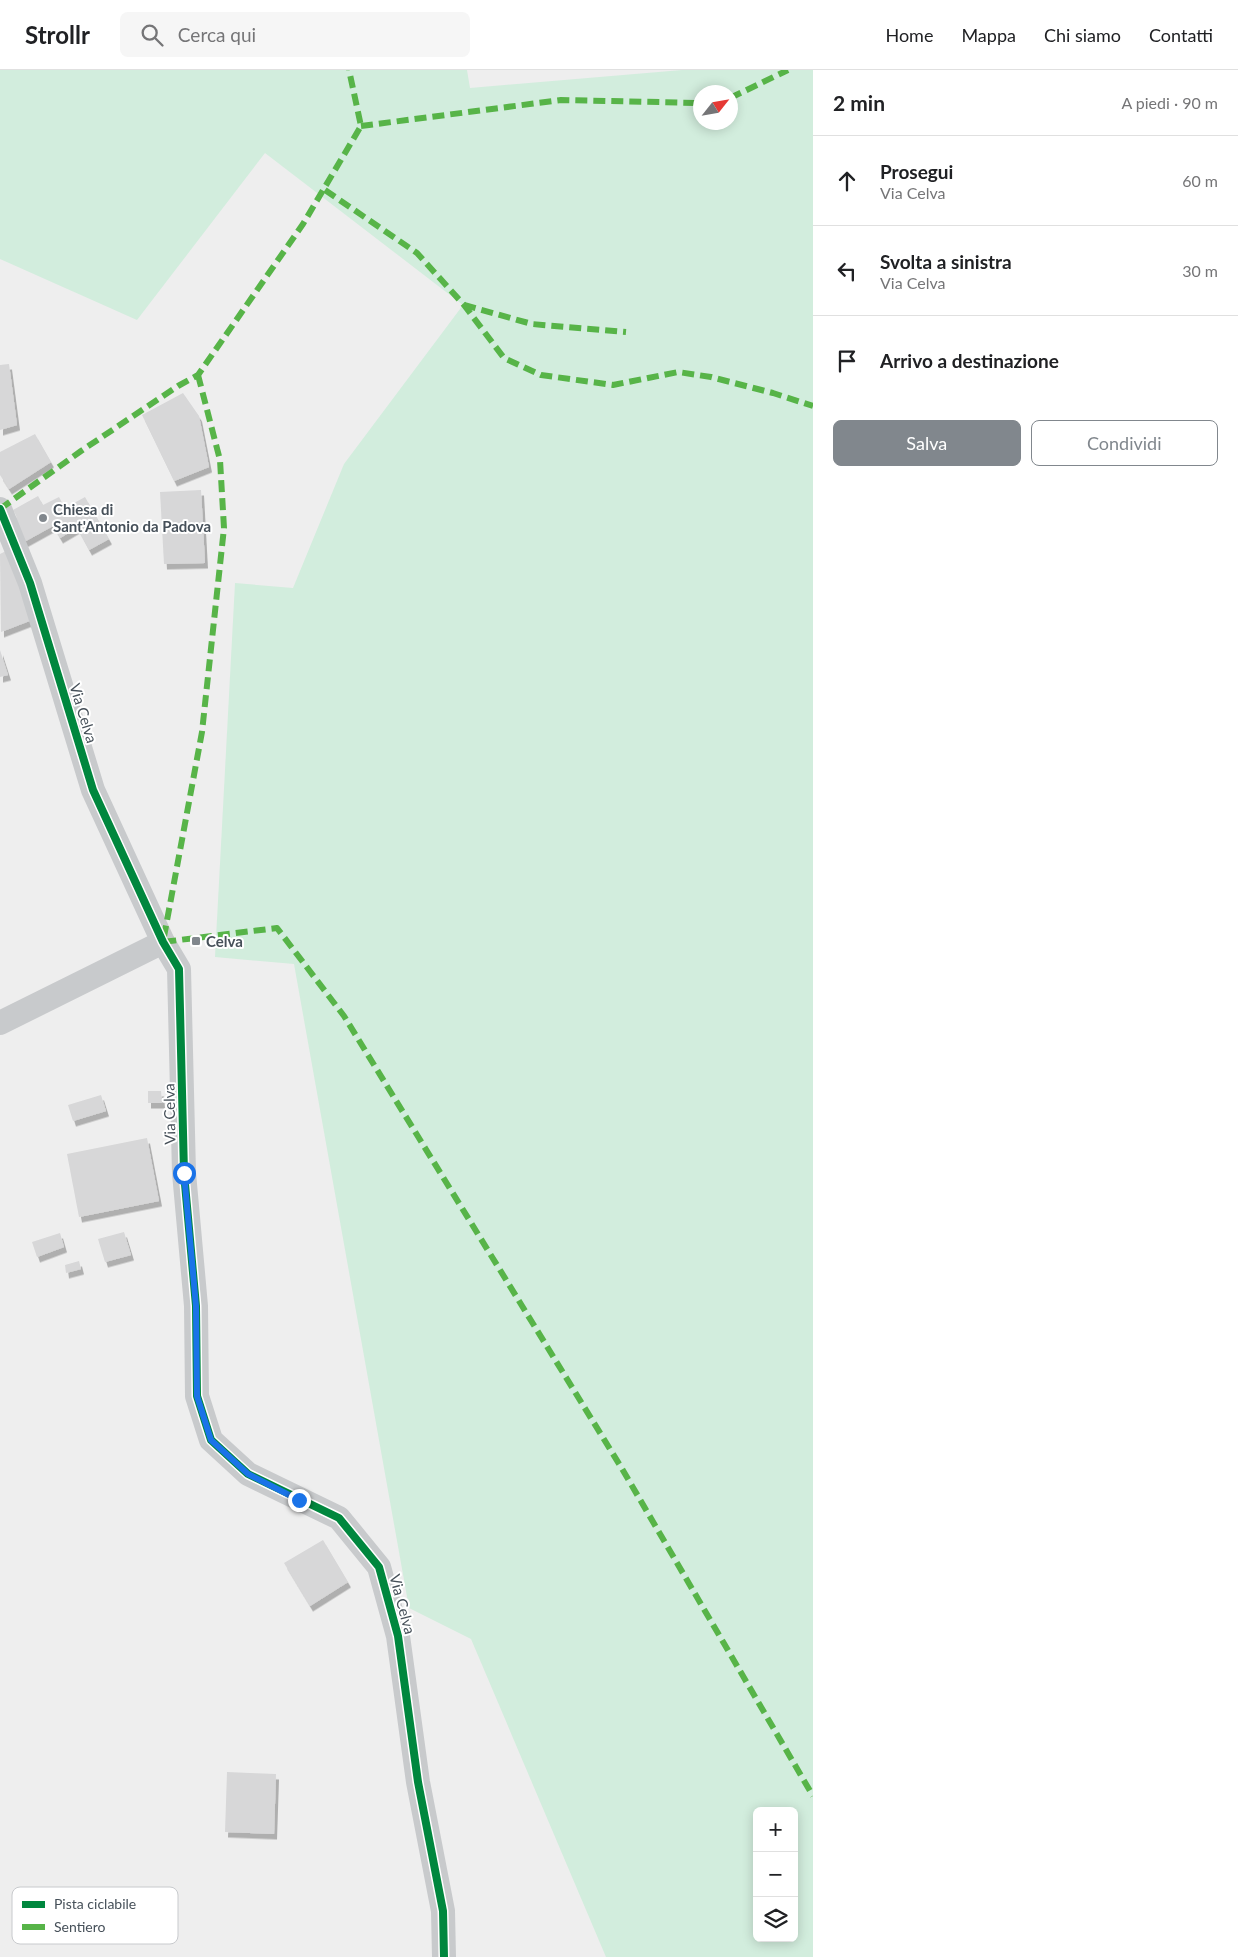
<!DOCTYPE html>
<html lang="it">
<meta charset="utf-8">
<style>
:root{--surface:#fff;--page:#f6f6f6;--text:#202124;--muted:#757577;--line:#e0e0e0;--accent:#81878d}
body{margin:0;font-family:Lato,sans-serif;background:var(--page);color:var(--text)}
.controls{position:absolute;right:15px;bottom:15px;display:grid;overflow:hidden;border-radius:8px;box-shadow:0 2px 12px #0003}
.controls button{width:45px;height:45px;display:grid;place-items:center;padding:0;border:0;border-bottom:1px solid var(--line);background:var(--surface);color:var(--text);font:25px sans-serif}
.compass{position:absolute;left:693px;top:15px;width:45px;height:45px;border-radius:50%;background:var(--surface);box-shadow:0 2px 12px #0003;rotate:59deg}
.stop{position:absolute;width:15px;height:15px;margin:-11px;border:4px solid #1a73e8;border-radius:50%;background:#fff}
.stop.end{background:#1a73e8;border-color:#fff;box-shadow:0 1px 5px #0008}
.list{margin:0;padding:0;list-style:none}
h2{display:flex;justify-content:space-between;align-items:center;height:65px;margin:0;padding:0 20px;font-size:21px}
h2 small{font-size:16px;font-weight:400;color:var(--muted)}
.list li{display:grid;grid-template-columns:32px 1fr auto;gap:15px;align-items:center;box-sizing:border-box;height:90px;padding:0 20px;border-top:1px solid var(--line)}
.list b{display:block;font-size:19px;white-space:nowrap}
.list p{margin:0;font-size:16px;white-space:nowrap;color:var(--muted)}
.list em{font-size:16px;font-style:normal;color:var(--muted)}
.actions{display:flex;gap:10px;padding:15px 20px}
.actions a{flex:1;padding:11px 0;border:1px solid var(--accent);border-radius:8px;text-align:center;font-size:18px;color:var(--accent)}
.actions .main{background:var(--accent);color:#fff}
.icon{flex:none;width:28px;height:28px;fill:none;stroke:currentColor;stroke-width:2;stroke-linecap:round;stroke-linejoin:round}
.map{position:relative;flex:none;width:813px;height:1887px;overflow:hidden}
header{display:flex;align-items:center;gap:30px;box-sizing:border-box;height:70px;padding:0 25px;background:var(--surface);border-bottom:1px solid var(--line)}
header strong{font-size:24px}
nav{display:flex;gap:28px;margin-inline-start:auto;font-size:18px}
.search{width:350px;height:45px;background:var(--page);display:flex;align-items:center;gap:12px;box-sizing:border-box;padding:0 18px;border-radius:8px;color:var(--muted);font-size:19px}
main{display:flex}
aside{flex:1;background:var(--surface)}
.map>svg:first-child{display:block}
.green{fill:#d2eddd;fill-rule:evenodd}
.building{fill:#d7d7d8;filter:url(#shadow)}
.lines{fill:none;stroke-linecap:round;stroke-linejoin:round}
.minor{stroke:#c8cacc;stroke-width:24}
.quiet{stroke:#57b448;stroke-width:6;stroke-dasharray:12 6;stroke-linecap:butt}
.cycleway-casing{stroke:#fff;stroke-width:11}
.cycleway{stroke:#00873e;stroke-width:8}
.route{stroke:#1a73e8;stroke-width:6}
.poi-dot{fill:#81878d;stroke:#fff;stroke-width:2}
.labels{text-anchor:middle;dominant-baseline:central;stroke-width:4;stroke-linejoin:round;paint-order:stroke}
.poi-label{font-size:15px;font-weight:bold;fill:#465059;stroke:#fff;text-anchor:start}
.street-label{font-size:15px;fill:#465059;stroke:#fff}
.key{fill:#fff;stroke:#c8cacd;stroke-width:1}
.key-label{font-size:14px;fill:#465059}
</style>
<header>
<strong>Strollr</strong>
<div class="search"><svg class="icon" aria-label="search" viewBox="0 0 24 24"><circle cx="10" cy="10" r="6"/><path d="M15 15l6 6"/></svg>Cerca qui</div>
<nav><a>Home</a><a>Mappa</a><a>Chi siamo</a><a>Contatti</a></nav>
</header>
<main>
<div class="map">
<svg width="813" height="1887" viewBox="0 0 813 1887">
<defs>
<filter id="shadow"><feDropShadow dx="3" dy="5.5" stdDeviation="0" flood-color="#0004"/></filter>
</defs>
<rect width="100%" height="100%" fill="#eee"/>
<path class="green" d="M0 0H467L470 18 682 0H813V1887H606L471 1569 409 1538 294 894 215 887 235 513 293 518 344 394 463 235 265 83 137 250 0 189ZM700 22H730V52H700ZM757 1741H794V1868H757Z"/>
<g class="building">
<path d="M9 294 17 355 0 360V295Z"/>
<path d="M183 323 199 346 209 397 174 411 142 345Z"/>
<path d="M35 364 51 392 9 419 0 405V382Z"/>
<path d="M201 420 205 493 164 494 160 422Z"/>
<path d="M38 426 43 435 59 427 65 438 85 427 109 469 89 480 77 458 60 468 53 456 24 472 12 450 17 447 13 440Z"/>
<path d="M6 481 32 550 1 562 0 484Z"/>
<path d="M0 580 8 605 0 607Z"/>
<path d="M148 1021H161L162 1033H148Z"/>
<path d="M101 1025 106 1041 73 1051 68 1035Z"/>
<path d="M147 1068 159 1131 79 1147 67 1084Z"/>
<path d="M124 1162 131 1185 105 1192 98 1169Z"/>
<path d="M60 1163 64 1177 37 1187 32 1172Z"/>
<path d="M79 1191 81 1199 66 1203 65 1195Z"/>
<path d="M323 1470 348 1512 310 1536 284 1493Z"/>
<path d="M227 1702 276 1704 274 1764 225 1762Z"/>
</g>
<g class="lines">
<g class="minor">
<path d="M0 439 30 513 93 720 163 872 179 899 184 1103 196 1236 197 1326 211 1370 248 1404 339 1448 379 1497 398 1566 418 1712 443 1841 444 1887"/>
<path d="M0 953 163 872"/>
</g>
<g class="quiet">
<path d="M730 28 788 0"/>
<path d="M361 56 561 30 700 33"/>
<path d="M325 120 417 183 464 235 504 288 541 305 613 315 678 302 711 307 773 323 813 336"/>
<path d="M464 235 532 254 626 262"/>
<path d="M198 305 220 390 224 458 202 662 163 872 277 858 344 946 621 1397 813 1726"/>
<path d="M0 439 81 381 178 316 198 305 303 154 361 56 349 0"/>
</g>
<defs>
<path id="cycleway" d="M0 439 30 513 93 720 163 872 179 899 184 1103 196 1236 197 1326 211 1370 248 1404 339 1448 379 1497 398 1566 418 1712 443 1841 444 1887"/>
</defs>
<use href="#cycleway" class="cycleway-casing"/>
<use href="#cycleway" class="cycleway"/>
</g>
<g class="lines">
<path class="route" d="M184 1103 196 1236 197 1326 211 1370 248 1404 299 1430"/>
</g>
<g class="poi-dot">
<circle cx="43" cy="448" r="5"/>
<rect x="191" y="866" width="10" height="10" rx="2.5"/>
</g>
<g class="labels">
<g class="poi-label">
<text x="53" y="439">Chiesa di<tspan x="53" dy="17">Sant'Antonio da Padova</tspan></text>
<text x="206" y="871">Celva</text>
</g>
<g class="street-label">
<text transform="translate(84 643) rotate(73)">Via Celva</text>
<text transform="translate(169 1044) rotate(-91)">Via Celva</text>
<text transform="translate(403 1534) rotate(75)">Via Celva</text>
</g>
</g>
<rect x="12" y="1817" width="166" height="57" rx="8" class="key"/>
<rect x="22" y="1831" width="23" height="7" fill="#00873e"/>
<rect x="22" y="1854" width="23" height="6" fill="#57b448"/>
<g class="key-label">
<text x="54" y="1839">Pista ciclabile</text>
<text x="54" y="1862">Sentiero</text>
</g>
</svg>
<div class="controls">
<button>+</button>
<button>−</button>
<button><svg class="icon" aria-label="layers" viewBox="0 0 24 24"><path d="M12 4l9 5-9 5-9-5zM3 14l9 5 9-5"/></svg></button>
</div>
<svg class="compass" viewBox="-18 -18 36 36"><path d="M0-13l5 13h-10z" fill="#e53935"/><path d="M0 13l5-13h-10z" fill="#757577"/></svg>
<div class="stop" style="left:184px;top:1103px"></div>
<div class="stop end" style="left:299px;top:1430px"></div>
</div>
<aside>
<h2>2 min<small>A piedi · 90 m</small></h2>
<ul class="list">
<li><svg class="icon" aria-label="ahead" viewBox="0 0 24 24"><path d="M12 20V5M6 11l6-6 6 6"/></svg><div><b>Prosegui</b><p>Via Celva</p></div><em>60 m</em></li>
<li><svg class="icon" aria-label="left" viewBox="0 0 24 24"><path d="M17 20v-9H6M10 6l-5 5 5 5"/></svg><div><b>Svolta a sinistra</b><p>Via Celva</p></div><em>30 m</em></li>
<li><svg class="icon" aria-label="arrive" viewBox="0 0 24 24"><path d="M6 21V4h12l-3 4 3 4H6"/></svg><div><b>Arrivo a destinazione</b></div></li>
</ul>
<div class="actions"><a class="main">Salva</a><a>Condividi</a></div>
</aside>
</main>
